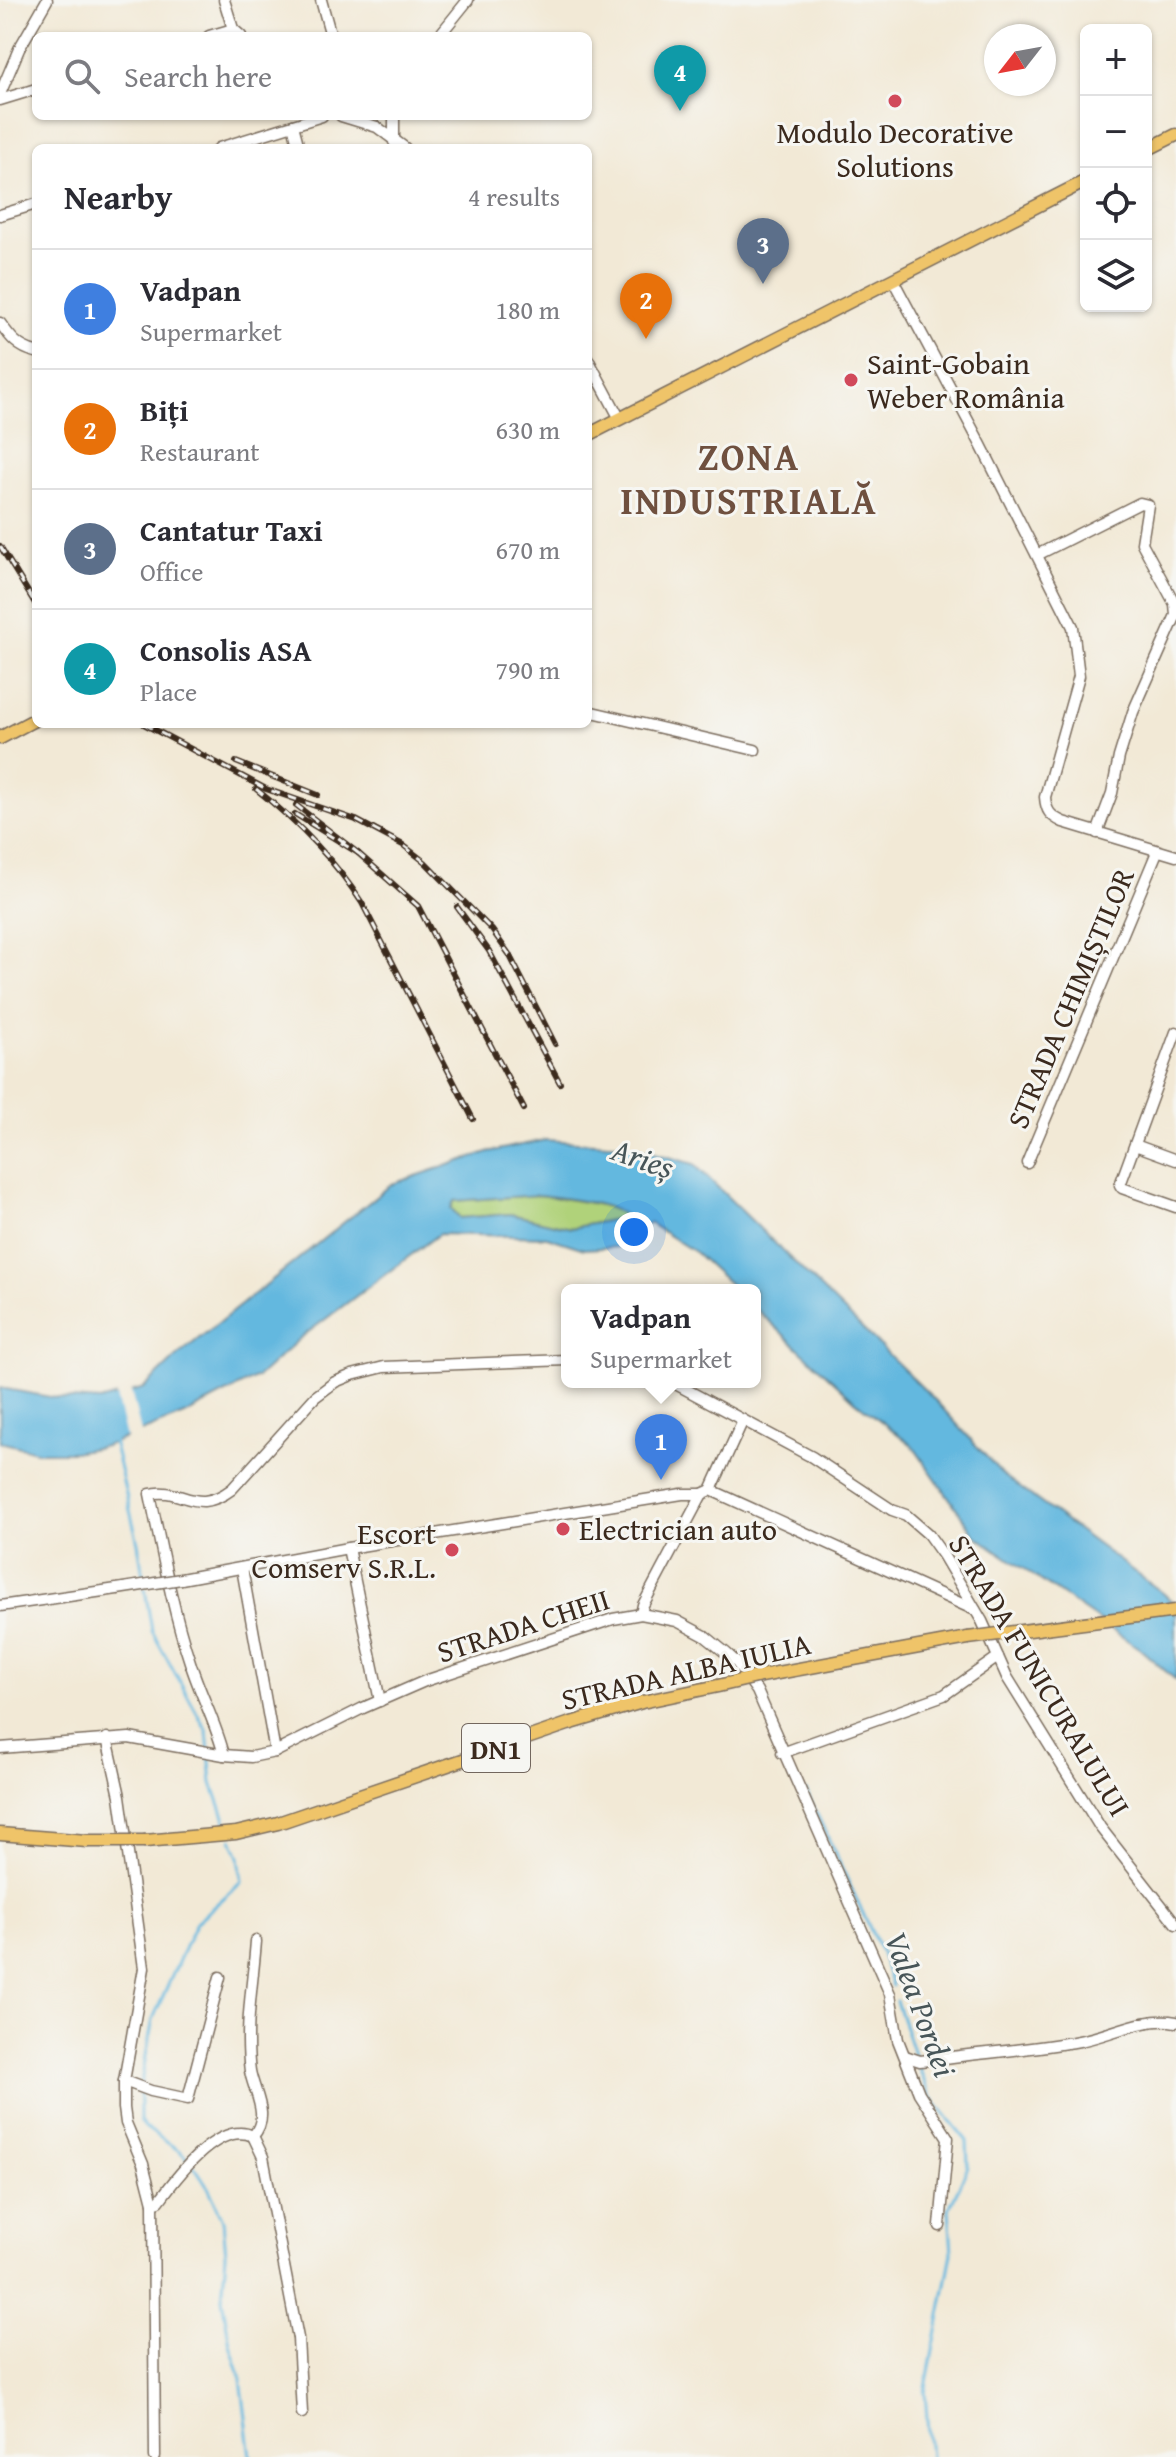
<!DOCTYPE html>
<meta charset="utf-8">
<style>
:root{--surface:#fff;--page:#f7f7f7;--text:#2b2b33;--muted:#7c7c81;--line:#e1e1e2;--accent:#d1495b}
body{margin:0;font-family:"Gentium Book Plus",serif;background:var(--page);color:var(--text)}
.controls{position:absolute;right:24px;top:24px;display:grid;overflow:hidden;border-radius:12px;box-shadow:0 2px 6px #0004}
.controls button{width:72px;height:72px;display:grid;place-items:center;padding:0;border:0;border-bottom:2px solid var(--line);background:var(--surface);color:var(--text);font:40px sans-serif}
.compass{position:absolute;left:984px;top:24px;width:72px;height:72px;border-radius:50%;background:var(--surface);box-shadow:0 2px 6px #0004;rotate:239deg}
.you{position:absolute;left:634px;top:1232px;width:28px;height:28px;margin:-20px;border:6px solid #fff;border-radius:50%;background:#1a73e8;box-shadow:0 0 0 12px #1a73e833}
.badge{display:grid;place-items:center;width:52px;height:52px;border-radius:50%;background:var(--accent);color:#fff;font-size:26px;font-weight:700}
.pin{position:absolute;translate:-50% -66px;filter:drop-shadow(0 2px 4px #0008)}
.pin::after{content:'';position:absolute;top:42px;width:28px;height:24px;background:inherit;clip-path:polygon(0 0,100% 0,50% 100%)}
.popup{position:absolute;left:561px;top:1284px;width:200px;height:104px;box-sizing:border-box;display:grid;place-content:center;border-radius:12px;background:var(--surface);filter:drop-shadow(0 2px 6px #0005);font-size:26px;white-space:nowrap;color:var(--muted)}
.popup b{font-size:30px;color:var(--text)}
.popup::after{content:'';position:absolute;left:50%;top:100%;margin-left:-16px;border:16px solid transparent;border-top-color:var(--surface)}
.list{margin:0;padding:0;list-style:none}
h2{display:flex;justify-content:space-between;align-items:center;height:104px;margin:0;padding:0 32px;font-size:34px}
h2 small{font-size:26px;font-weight:400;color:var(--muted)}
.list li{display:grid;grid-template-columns:52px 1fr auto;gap:24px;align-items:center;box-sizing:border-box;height:120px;padding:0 32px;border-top:2px solid var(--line)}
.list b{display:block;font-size:30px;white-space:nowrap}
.list p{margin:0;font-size:26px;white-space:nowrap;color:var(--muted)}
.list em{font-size:26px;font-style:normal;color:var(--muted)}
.icon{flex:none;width:44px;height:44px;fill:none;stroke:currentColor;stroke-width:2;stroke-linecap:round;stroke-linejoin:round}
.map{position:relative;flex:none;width:1176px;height:2457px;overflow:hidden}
.search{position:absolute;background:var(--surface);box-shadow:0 2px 6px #0004;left:32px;top:32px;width:560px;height:88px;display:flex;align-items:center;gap:20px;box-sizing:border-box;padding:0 28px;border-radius:12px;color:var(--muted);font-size:30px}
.panel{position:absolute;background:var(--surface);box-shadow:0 2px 6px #0004;left:32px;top:144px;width:560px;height:584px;border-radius:12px}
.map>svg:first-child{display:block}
.green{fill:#b0d27a;stroke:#767e4c;stroke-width:2}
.water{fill:#63b8df;stroke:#4f717e;stroke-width:2;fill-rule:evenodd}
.pier{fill:#f2e9d6}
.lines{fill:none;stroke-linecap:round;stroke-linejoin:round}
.stream{stroke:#63b8df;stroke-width:3}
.minor-casing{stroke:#7b6d5e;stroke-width:13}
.major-casing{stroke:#7b6d5e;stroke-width:15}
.minor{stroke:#fff;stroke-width:10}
.major{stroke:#efc469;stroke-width:12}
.rail-casing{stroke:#3b2a1e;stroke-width:6}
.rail{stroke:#f6f6f2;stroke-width:3;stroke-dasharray:9;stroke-linecap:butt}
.minor-bridge-casing{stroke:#7b6d5e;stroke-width:13;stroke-linecap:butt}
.major-bridge-casing{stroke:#7b6d5e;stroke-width:15;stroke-linecap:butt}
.minor-bridge{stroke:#fff;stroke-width:10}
.major-bridge{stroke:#efc469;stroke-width:12}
.poi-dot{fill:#d1495b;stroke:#f6f6f2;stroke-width:3}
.labels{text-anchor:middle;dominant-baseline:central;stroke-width:6;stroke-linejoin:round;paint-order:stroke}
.shield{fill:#f6f6f2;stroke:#73675e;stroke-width:2}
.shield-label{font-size:28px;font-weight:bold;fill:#3b2a1e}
.poi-label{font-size:30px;fill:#3b2a1e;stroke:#f6f6f2;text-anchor:start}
.street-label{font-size:30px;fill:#3b2a1e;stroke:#f6f6f2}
.water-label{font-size:32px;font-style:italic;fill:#475558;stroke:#f6f6f2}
.district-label{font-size:38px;font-weight:bold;letter-spacing:2px;fill:#6f503f;stroke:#f6f6f2}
</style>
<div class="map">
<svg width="1176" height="2457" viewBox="0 0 1176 2457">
<rect width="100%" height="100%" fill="#f6f6f2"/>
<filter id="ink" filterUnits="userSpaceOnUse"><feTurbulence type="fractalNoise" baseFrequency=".0125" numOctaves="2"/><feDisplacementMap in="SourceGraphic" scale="16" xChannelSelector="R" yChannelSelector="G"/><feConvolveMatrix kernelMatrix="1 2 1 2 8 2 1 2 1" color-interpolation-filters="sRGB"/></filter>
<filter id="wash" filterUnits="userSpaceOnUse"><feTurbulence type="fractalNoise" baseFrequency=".006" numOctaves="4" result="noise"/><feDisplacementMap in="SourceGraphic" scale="32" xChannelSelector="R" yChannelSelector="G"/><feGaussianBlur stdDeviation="1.8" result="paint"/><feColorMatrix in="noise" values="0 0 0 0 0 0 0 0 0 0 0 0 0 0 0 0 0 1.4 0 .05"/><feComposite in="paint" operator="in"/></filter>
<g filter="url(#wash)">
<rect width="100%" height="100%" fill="#f2e9d6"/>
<path class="green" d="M539 1195C561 1199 612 1202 626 1217L571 1228 510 1214 460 1218 451 1209 454 1201Z"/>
<path class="water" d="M545 1140 625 1145 694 1164 936 1401 1003 1475 1163 1593 1176 1605V1680L1140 1649 976 1536 912 1445 855 1401 755 1308V1290H736L696 1253 649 1223 618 1247 584 1249 547 1237 439 1234 299 1339 259 1376 184 1415 105 1446 74 1452H40L0 1442V1388L56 1398 100 1401 144 1388 182 1352 392 1184 488 1152ZM539 1195C560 1198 612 1202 626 1217L571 1228 510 1214 460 1218 451 1208 454 1201Z"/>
<path class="pier" d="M130 1388 142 1436 127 1441 115 1392Z"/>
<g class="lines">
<g class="stream">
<path d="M113 1441 138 1543 144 1582"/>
<path d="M145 1589 152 1631 207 1731 212 1783 228 1828"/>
<path d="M759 1681 768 1704"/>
<path d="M806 1791 880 1950 892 1986"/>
<path d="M896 2001 914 2054"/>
<path d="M918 2065 930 2096 967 2141 968 2166 949 2209 952 2253 925 2392 930 2457"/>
<path d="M141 2082 153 2019 196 1922 242 1882 239 1857 232 1839"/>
<path d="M140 2090V2121L146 2128 181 2152 197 2170 208 2187 223 2220 226 2255 222 2298 230 2344 241 2379 251 2457"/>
</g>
</g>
</g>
<g filter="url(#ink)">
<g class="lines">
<defs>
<g id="minor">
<path d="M224 0 233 29 241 36"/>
<path d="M321 0 331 36"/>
<path d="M209 36 233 29"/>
<path d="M439 36 468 0"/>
<path d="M0 94 19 49 47 0"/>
<path d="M0 100 36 89"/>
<path d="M341 116 377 127 405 148"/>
<path d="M394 116V142"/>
<path d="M293 125 299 148"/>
<path d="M219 148 322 116"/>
<path d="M0 215 36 204"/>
<path d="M893 280 980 443 1073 627 1079 676 1045 797C1046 811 1050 816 1063 822L1176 856"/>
<path d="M0 323C10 337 18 348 36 352"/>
<path d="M588 359 620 419"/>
<path d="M1037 555 1140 503 1148 505 1142 543 1175 604 1176 615 1133 712 1119 757 1112 793 1097 833"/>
<path d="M588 711 755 750"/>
<path d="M1176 1032 1120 1185 1122 1188 1176 1207"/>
<path d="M1135 1145 1176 1160"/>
<path d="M1027 1163 1157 852"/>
<path d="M672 1382 812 1457 892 1510 906 1515 928 1534 943 1555 982 1621 1007 1677 1100 1827 1176 1924"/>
<path d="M711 1490 743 1420"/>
<path d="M348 1548 380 1701"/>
<path d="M242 1568 275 1752"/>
<path d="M181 1579 348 1548 682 1494H702L711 1490 975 1610"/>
<path d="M0 1606 117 1589"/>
<path d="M641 1614 643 1605 702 1494"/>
<path d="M107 1738 120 1796 144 1968 124 2081V2108L126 2123 143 2164 153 2203 155 2457"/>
<path d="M0 1748 129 1738 224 1755 251 1757 275 1752 363 1708 425 1681 613 1619 641 1614 677 1621 705 1636 726 1653 737 1663 757 1691 890 1994 898 2040 919 2093 948 2138 940 2226"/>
<path d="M782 1753 944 1695 998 1657"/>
<path d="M224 1755C216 1723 200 1694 190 1662 172 1608 162 1551 150 1494 182 1486 195 1517 232 1489L315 1397 335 1382 352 1375 384 1367 567 1360"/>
<path d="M905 2056 920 2061 929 2060C978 2053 1029 2050 1079 2041 1112 2035 1143 2016 1176 2022"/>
<path d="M124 2081 151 2091 188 2099 220 1977"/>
<path d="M253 2136 263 2157 298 2338 302 2413"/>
<path d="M153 2203 159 2201C177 2176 219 2120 253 2136 271 2116 254 2093 250 2071 244 2029 253 1983 256 1941"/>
</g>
<g id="major">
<path d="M1146 150 1176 135"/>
<path d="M588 435 1086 181"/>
<path d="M0 738 36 719"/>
<path d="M761 1676 968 1638"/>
<path d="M0 1834 87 1841"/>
<path d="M145 1841 236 1833 278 1823 568 1724 642 1702 718 1686"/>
</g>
</defs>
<use href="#minor" class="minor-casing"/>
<use href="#major" class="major-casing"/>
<use href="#minor" class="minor"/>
<use href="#major" class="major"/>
<defs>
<g id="rail">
<path d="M0 546 36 605"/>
<path d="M144 724 266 789 356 820 403 845 425 862 492 930 509 954 555 1044"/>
<path d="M236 762 318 795"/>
<path d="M256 789C297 822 334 859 362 903L473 1119"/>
<path d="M295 814 358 853 296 805"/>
<path d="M358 853 418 906 524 1109"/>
<path d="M457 907 489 951 560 1083"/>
</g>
</defs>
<use href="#rail" class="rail-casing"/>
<use href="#rail" class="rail"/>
<defs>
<path id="minor-bridge" d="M117 1589 181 1579"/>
<g id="major-bridge">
<path d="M968 1638 1176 1611"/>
<path d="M718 1686 761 1676"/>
<path d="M87 1841H145"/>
</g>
</defs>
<use href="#minor-bridge" class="minor-bridge-casing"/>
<use href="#major-bridge" class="major-bridge-casing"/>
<use href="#minor-bridge" class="minor-bridge"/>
<use href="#major-bridge" class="major-bridge"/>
</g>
</g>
<g class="poi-dot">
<circle cx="895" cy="101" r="8"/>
<circle cx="851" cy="380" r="8"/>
<circle cx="563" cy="1529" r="8"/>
<circle cx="452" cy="1550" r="8"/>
</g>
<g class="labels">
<rect class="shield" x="462" y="1724" width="68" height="48" rx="6"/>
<g class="shield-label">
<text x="496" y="1748">DN1</text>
</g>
<g class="poi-label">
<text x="895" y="132" text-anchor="middle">Modulo Decorative<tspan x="895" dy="34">Solutions</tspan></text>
<text x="867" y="363">Saint-Gobain<tspan x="867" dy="34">Weber România</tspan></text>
<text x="579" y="1529">Electrician auto</text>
<text x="436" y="1533" text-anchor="end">Escort<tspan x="436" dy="34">Comserv S.R.L.</tspan></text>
</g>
<g class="street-label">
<text transform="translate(1070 998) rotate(-67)">STRADA CHIMIȘTILOR</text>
<text transform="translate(523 1625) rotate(-18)">STRADA CHEII</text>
<text transform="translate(686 1671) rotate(-13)">STRADA ALBA IULIA</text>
<text transform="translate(1040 1675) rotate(59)">STRADA FUNICURALULUI</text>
</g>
<g class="water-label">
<text transform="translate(643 1158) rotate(19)">Arieș</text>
<text transform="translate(921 2004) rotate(70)">Valea Pordei</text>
</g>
<g class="district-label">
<text x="749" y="456">ZONA<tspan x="749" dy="44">INDUSTRIALĂ</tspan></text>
</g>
</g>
</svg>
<div class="controls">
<button>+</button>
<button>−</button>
<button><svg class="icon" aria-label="locate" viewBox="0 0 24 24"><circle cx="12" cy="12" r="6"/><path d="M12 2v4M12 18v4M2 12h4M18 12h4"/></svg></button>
<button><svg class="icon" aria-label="layers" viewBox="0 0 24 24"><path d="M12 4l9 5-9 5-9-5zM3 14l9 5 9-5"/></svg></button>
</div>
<svg class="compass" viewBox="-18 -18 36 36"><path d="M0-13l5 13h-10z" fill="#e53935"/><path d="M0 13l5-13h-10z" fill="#7c7c81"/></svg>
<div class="you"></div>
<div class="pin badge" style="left:661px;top:1480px;background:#3f7fe0">1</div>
<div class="popup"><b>Vadpan</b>Supermarket</div>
<div class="pin badge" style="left:646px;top:339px;background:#e8710a">2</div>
<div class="pin badge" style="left:763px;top:284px;background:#5c6f8a">3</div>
<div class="pin badge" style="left:680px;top:111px;background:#0f9aa8">4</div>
<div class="search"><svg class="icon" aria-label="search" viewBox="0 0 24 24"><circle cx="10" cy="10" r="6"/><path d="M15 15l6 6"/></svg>Search here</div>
<section class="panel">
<h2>Nearby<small>4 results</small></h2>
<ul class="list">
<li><span class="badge" style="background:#3f7fe0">1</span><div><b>Vadpan</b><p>Supermarket</p></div><em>180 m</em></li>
<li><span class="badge" style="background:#e8710a">2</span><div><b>Biți</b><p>Restaurant</p></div><em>630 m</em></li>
<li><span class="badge" style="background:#5c6f8a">3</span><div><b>Cantatur Taxi</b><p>Office</p></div><em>670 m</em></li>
<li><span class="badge" style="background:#0f9aa8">4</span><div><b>Consolis ASA</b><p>Place</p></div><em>790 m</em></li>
</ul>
</section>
</div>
